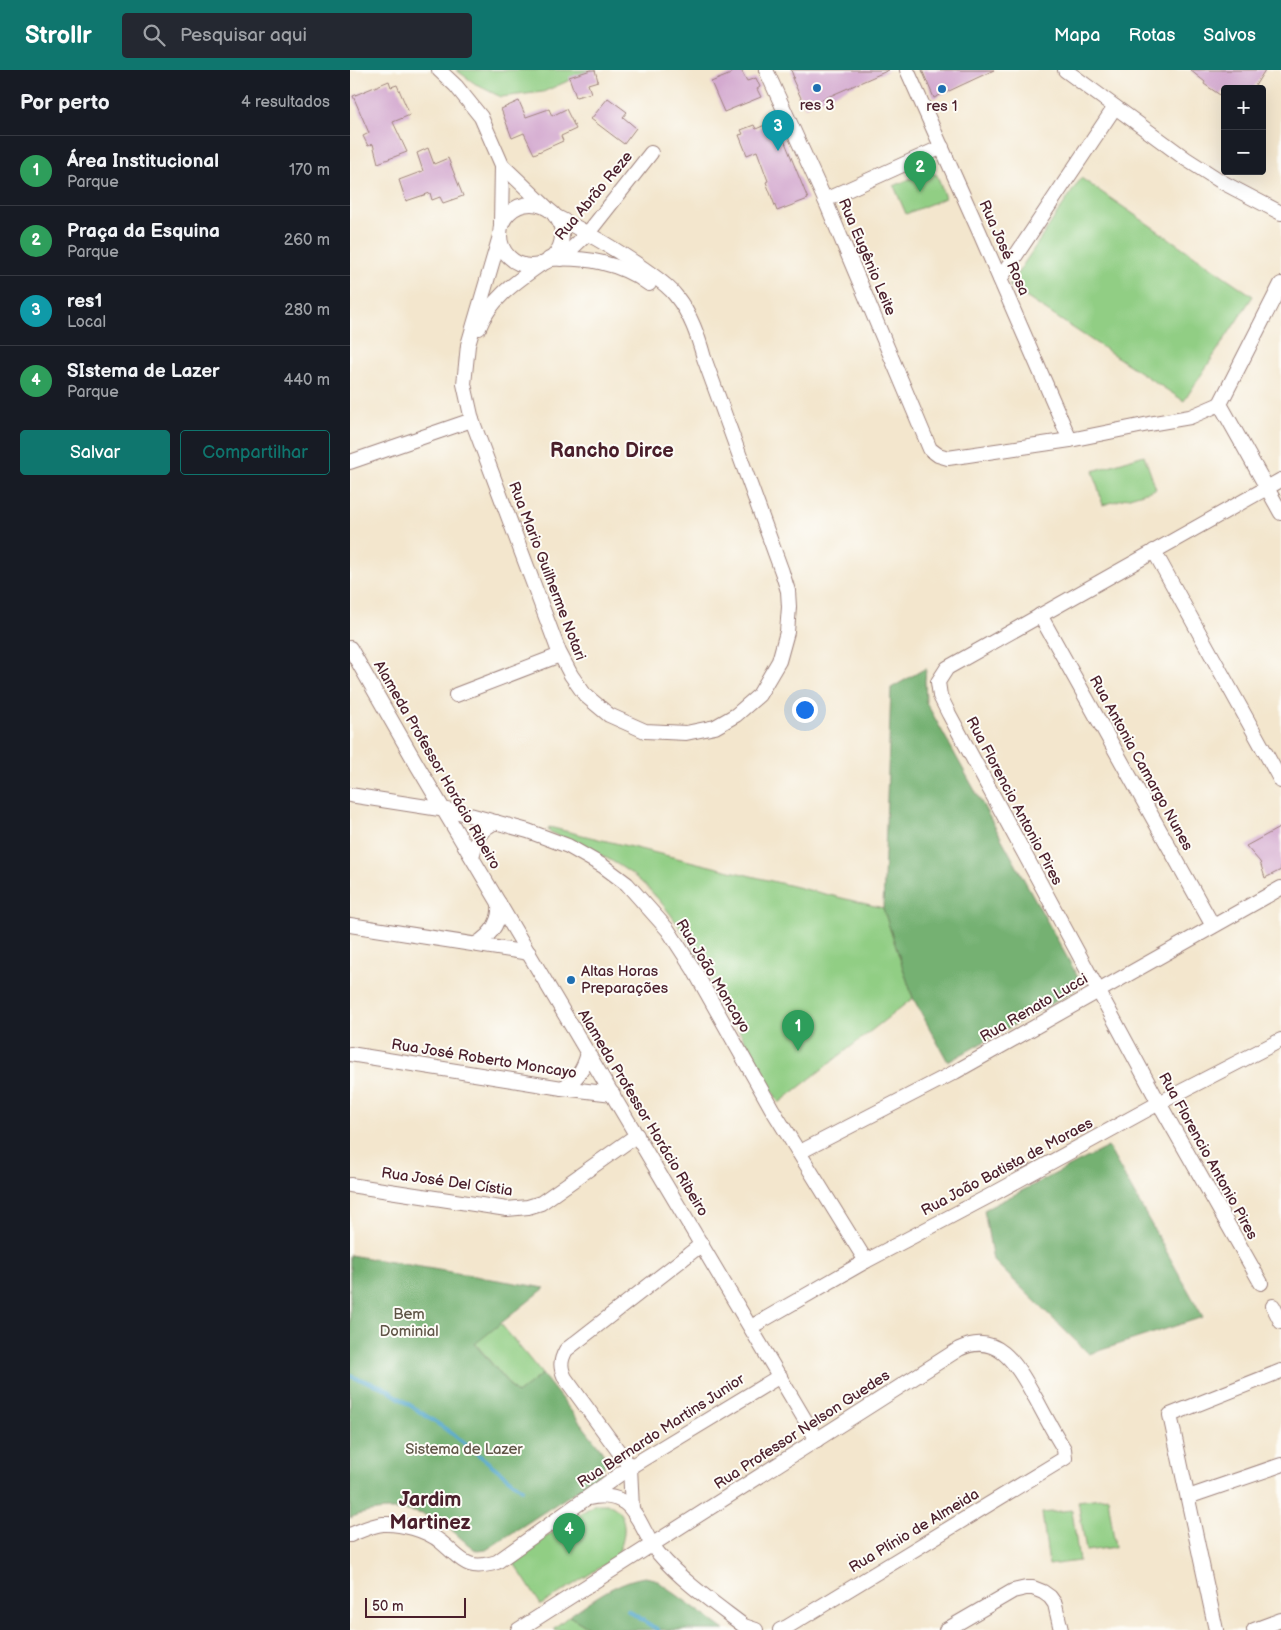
<!DOCTYPE html>
<html lang="pt">
<meta charset="utf-8">
<style>
:root{--surface:#171b24;--page:#242831;--text:#f1f3f6;--muted:#9ea1a6;--line:#363941;--accent:#0f766e}
body{margin:0;font-family:"Balsamiq Sans",sans-serif;background:var(--page);color:var(--text)}
.controls{position:absolute;right:15px;top:15px;display:grid;overflow:hidden;border-radius:5px;box-shadow:0 5px 20px #0002}
.controls button{width:45px;height:45px;display:grid;place-items:center;padding:0;border:0;border-bottom:1px solid var(--line);background:var(--surface);color:var(--text);font:25px sans-serif}
.scale{position:absolute;left:15px;bottom:12px;width:101px;box-sizing:border-box;padding-left:5px;border:2px solid #4a1f2b;border-top:0;font-size:14px;line-height:18px;white-space:nowrap;color:#4a1f2b;-webkit-text-stroke:4px #fdfcf7;paint-order:stroke}
.you{position:absolute;left:454px;top:639px;width:18px;height:18px;margin:-12px;border:4px solid #fff;border-radius:50%;background:#1a73e8;box-shadow:0 0 0 8px #1a73e833}
.badge{display:grid;place-items:center;width:32px;height:32px;border-radius:50%;background:var(--accent);color:#fff;font-size:16px;font-weight:700}
.pin{position:absolute;translate:-50% -41px;filter:drop-shadow(0 1px 2px #0008)}
.pin::after{content:'';position:absolute;top:26px;width:18px;height:15px;background:inherit;clip-path:polygon(0 0,100% 0,50% 100%)}
.list{margin:0;padding:0;list-style:none}
h2{display:flex;justify-content:space-between;align-items:center;height:65px;margin:0;padding:0 20px;font-size:21px}
h2 small{font-size:16px;font-weight:400;color:var(--muted)}
.list li{display:grid;grid-template-columns:32px 1fr auto;gap:15px;align-items:center;box-sizing:border-box;height:70px;padding:0 20px;border-top:1px solid var(--line)}
.list b{display:block;font-size:19px;white-space:nowrap}
.list p{margin:0;font-size:16px;white-space:nowrap;color:var(--muted)}
.list em{font-size:16px;font-style:normal;color:var(--muted)}
.actions{display:flex;gap:10px;padding:15px 20px}
.actions a{flex:1;padding:11px 0;border:1px solid var(--accent);border-radius:5px;text-align:center;font-size:18px;color:var(--accent)}
.actions .main{background:var(--accent);color:#fff}
.icon{flex:none;width:28px;height:28px;fill:none;stroke:currentColor;stroke-width:2;stroke-linecap:round;stroke-linejoin:round}
.map{position:relative;flex:none;width:931px;height:1560px;overflow:hidden}
header{display:flex;align-items:center;gap:30px;box-sizing:border-box;height:70px;padding:0 25px;background:var(--accent);color:#fff}
header strong{font-size:24px}
nav{display:flex;gap:28px;margin-inline-start:auto;font-size:18px}
.search{width:350px;height:45px;background:var(--page);display:flex;align-items:center;gap:12px;box-sizing:border-box;padding:0 18px;border-radius:5px;color:var(--muted);font-size:19px}
main{display:flex}
aside{flex:1;background:var(--surface)}
.map>svg:first-child{display:block}
.green{fill:#91ce84;stroke:#6e7658}
.forest{fill:#74b172;stroke:#5f684e}
.lines{fill:none;stroke-linecap:round;stroke-linejoin:round}
.stream{stroke:#4da4ca;stroke-width:4}
.building{fill:#d4aad0}
.minor-casing{stroke:#9e827c;stroke-width:16}
.minor{stroke:#fff;stroke-width:14}
.poi-dot{fill:#1f6fb2;stroke:#fdfcf7;stroke-width:2}
.labels{text-anchor:middle;dominant-baseline:central;stroke-width:4;stroke-linejoin:round;paint-order:stroke}
.poi-label{font-size:15px;fill:#4a1f2b;stroke:#fdfcf7}
.street-label{font-size:15px;fill:#4a1f2b;stroke:#fdfcf7}
.park-label{font-size:15px;fill:#5f5446;stroke:#fdfcf7}
.district-label{font-size:20px;font-weight:bold;fill:#4a1f2b;stroke:#fdfcf7}
</style>
<header>
<strong>Strollr</strong>
<div class="search"><svg class="icon" aria-label="search" viewBox="0 0 24 24"><circle cx="10" cy="10" r="6"/><path d="M15 15l6 6"/></svg>Pesquisar aqui</div>
<nav><a>Mapa</a><a>Rotas</a><a>Salvos</a></nav>
</header>
<main>
<aside>
<h2>Por perto<small>4 resultados</small></h2>
<ul class="list">
<li><span class="badge" style="background:#2e9e5b">1</span><div><b>Área Institucional</b><p>Parque</p></div><em>170 m</em></li>
<li><span class="badge" style="background:#2e9e5b">2</span><div><b>Praça da Esquina</b><p>Parque</p></div><em>260 m</em></li>
<li><span class="badge" style="background:#0f9aa8">3</span><div><b>res1</b><p>Local</p></div><em>280 m</em></li>
<li><span class="badge" style="background:#2e9e5b">4</span><div><b>SIstema de Lazer</b><p>Parque</p></div><em>440 m</em></li>
</ul>
<div class="actions"><a class="main">Salvar</a><a>Compartilhar</a></div>
</aside>
<div class="map">
<svg width="931" height="1560" viewBox="0 0 931 1560">
<rect width="100%" height="100%" fill="#fdfcf7"/>
<filter id="ink" filterUnits="userSpaceOnUse"><feTurbulence type="fractalNoise" baseFrequency=".02" numOctaves="2"/><feDisplacementMap in="SourceGraphic" scale="10" xChannelSelector="R" yChannelSelector="G"/><feConvolveMatrix kernelMatrix="1 2 1 2 8 2 1 2 1" color-interpolation-filters="sRGB"/></filter>
<filter id="wash" filterUnits="userSpaceOnUse"><feTurbulence type="fractalNoise" baseFrequency=".0096" numOctaves="4" result="noise"/><feDisplacementMap in="SourceGraphic" scale="20" xChannelSelector="R" yChannelSelector="G"/><feGaussianBlur stdDeviation="1.12" result="paint"/><feColorMatrix in="noise" values="0 0 0 0 0 0 0 0 0 0 0 0 0 0 0 0 0 1.4 0 .05"/><feComposite in="paint" operator="in"/></filter>
<g filter="url(#wash)">
<rect width="100%" height="100%" fill="#f3e6cd"/>
<g class="green">
<path d="M106 0H243L193 22 151 27 127 15Z"/>
<path d="M577 101 587 105 595 128 556 144 544 116Z"/>
<path d="M731 108 903 226 834 331 659 216Z"/>
<path d="M794 385 806 419 753 435 743 401Z"/>
<path d="M199 757 533 838 563 928 429 1033C410 998 390 962 370 927 345 882 322 834 279 802 255 785 226 773 198 761Z"/>
<path d="M150 1253 192 1304 167 1324 125 1273Z"/>
<path d="M758 1427 765 1477 736 1481 728 1431Z"/>
<path d="M245 1434C248 1434 253 1434 257 1434 281 1441 276 1472 265 1488L191 1535 162 1490Z"/>
<path d="M722 1440 729 1491 699 1495 692 1443Z"/>
<path d="M219 1546 243 1560H205L204 1558Z"/>
</g>
<g class="forest">
<path d="M576 598 575 611 576 632 729 909 728 917 719 924 598 992 563 928 533 838 541 618Z"/>
<path d="M758 1077 853 1247 739 1284 643 1190 634 1140Z"/>
<path d="M0 1185 195 1218 125 1274 167 1324 192 1304 251 1379C257 1390 256 1395 249 1406L136 1480 127 1481C113 1472 102 1458 87 1450 64 1437 24 1437 0 1448Z"/>
<path d="M295 1507 305 1509 375 1560H243L219 1546C242 1530 267 1511 295 1507Z"/>
</g>
<g class="lines">
<g class="stream">
<path d="M0 1306 33 1317 100 1362 172 1419"/>
<path d="M277 1540 308 1560"/>
</g>
</g>
<g id="blocks">
<g class="building">
<path d="M241 0H245L248 11 238 14 241 23 226 27 219 7Z"/>
<path d="M381 0H391L397 11 406 8 410 17 407 19 411 27 374 42 361 12 381 4Z"/>
<path d="M441 0H539L455 37 442 8H444Z"/>
<path d="M572 0H644L584 28Z"/>
<path d="M840 0H915L903 19H875L870 25 854 14 855 12Z"/>
<path d="M39 11 41 17 47 15 60 45 43 52 57 82 28 93 23 74 18 76 13 66 19 63 3 26Z"/>
<path d="M258 28 277 42 273 47 286 58 274 74 241 49Z"/>
<path d="M169 31 176 47 199 39 202 46 216 39 226 59 211 66 213 71 184 84 174 63 162 68 151 39Z"/>
<path d="M426 50 458 129 427 141 416 112 418 111 407 81 397 85 389 65 393 64 391 60 404 55 406 59Z"/>
<path d="M78 78 84 94 98 88 113 126 93 133 90 127 82 130 80 123 56 131 49 110 73 101 67 83Z"/>
<path d="M931 757V800L915 808 910 792 896 776Z"/>
</g>
</g>
</g>
<g filter="url(#ink)">
<use href="#blocks" fill-opacity="0" stroke="#9e827c" stroke-width="1"/>
<g class="lines">
<defs>
<g id="minor">
<path d="M89 0 106 16 131 47 152 95 196 137"/>
<path d="M416 0 475 130 580 379 588 385 598 388 720 370 799 354 840 347 870 334"/>
<path d="M557 0 629 161 720 370"/>
<path d="M715 0 836 89 872 112 931 143"/>
<path d="M475 130 592 77"/>
<circle cx="181" cy="165" r="31"/>
<path d="M151 154 152 95"/>
<path d="M150 166 118 275 114 314 122 350 209 582 221 605 235 625 259 645 295 661 336 663 365 657 386 645 409 625 429 591 437 562 439 537 438 521 432 502 354 288C348 266 341 245 326 226 318 215 305 207 294 199 266 179 236 162 205 146"/>
<path d="M199 189C235 187 269 192 299 214"/>
<path d="M211 189 238 163 301 83"/>
<path d="M650 209 765 37"/>
<path d="M931 214 870 334 931 443"/>
<path d="M129 258C140 229 167 211 191 194"/>
<path d="M0 392 122 350"/>
<path d="M804 481 931 711"/>
<path d="M690 545 863 856"/>
<path d="M0 578 67 695 467 1370"/>
<path d="M106 625 210 585"/>
<path d="M0 725 109 742 178 761 218 776 253 796 277 814 318 860 344 900 422 1039 516 1191"/>
<path d="M122 787C127 769 128 760 146 752"/>
<path d="M0 855 179 883"/>
<path d="M126 874C141 865 151 852 149 833"/>
<path d="M0 984 212 1018 263 1024"/>
<path d="M212 1018C227 1010 234 999 238 983"/>
<path d="M450 1082 605 1002 931 818"/>
<path d="M0 1115 157 1139 178 1137 191 1133 287 1065"/>
<path d="M911 1213 809 1033 599 644 590 626 588 612 597 598 931 410"/>
<path d="M923 1236 931 1252"/>
<path d="M401 1257 516 1191 643 1124 809 1033 931 970"/>
<path d="M838 1427 931 1395"/>
<path d="M239 1428C251 1425 265 1426 275 1433 290 1444 296 1470 309 1484 333 1512 364 1533 394 1556L406 1560"/>
<path d="M282 1439 280 1397 215 1308C210 1297 210 1291 216 1280L352 1174"/>
<path d="M0 1465C10 1461 22 1455 33 1454 50 1453 77 1460 91 1472 112 1489 116 1502 147 1492L280 1397 430 1306"/>
<path d="M168 1560 609 1279C650 1259 669 1300 686 1329 695 1346 704 1363 714 1379L715 1388 437 1557 430 1560"/>
<path d="M596 1560 663 1521 676 1518H683L693 1522 700 1527 705 1534 711 1560"/>
<path d="M866 1560 820 1345 931 1301"/>
<path d="M904 1560 931 1550"/>
</g>
</defs>
<use href="#minor" class="minor-casing"/>
<use href="#minor" class="minor"/>
</g>
</g>
<g class="poi-dot">
<circle cx="467" cy="18" r="5"/>
<circle cx="592" cy="19" r="5"/>
<circle cx="221" cy="910" r="5"/>
</g>
<g class="labels">
<g class="poi-label">
<text x="467" y="35">res 3</text>
<text x="592" y="36">res 1</text>
<text x="231" y="901" text-anchor="start">Altas Horas<tspan x="231" dy="17">Preparações</tspan></text>
</g>
<g class="street-label">
<text transform="translate(244 126) rotate(-50)">Rua Abrão Reze</text>
<text transform="translate(654 178) rotate(66)">Rua José Rosa</text>
<text transform="translate(517 187) rotate(67)">Rua Eugênio Leite</text>
<text transform="translate(197 501) rotate(69)">Rua Mario Guilherme Notari</text>
<text transform="translate(791 693) rotate(61)">Rua Antonia Camargo Nunes</text>
<text transform="translate(87 695) rotate(60)">Alameda Professor Horácio Ribeiro</text>
<text transform="translate(664 731) rotate(62)">Rua Florencio Antonio Pires</text>
<text transform="translate(363 906) rotate(59)">Rua João Moncayo</text>
<text transform="translate(684 938) rotate(-30)">Rua Renato Lucci</text>
<text transform="translate(134 989) rotate(9)">Rua José Roberto Moncayo</text>
<text transform="translate(293 1043) rotate(59)">Alameda Professor Horácio Ribeiro</text>
<text transform="translate(858 1086) rotate(61)">Rua Florencio Antonio Pires</text>
<text transform="translate(657 1097) rotate(-28)">Rua João Batista de Moraes</text>
<text transform="translate(97 1112) rotate(8)">Rua José Del Cístia</text>
<text transform="translate(452 1360) rotate(-33)">Rua Professor Nelson Guedes</text>
<text transform="translate(311 1361) rotate(-33)">Rua Bernardo Martins Junior</text>
<text transform="translate(564 1461) rotate(-31)">Rua Plínio de Almeida</text>
</g>
<g class="park-label">
<text x="59" y="1244">Bem<tspan x="59" dy="17">Dominial</tspan></text>
<text x="114" y="1379">Sistema de Lazer</text>
</g>
<g class="district-label">
<text x="262" y="381">Rancho Dirce</text>
<text x="80" y="1430">Jardim<tspan x="80" dy="23">Martinez</tspan></text>
</g>
</g>
</svg>
<div class="controls">
<button>+</button>
<button>−</button>
</div>
<div class="scale">50 m</div>
<div class="you"></div>
<div class="pin badge" style="left:448px;top:981px;background:#2e9e5b">1</div>
<div class="pin badge" style="left:570px;top:122px;background:#2e9e5b">2</div>
<div class="pin badge" style="left:428px;top:81px;background:#0f9aa8">3</div>
<div class="pin badge" style="left:219px;top:1484px;background:#2e9e5b">4</div>
</div>
</main>
